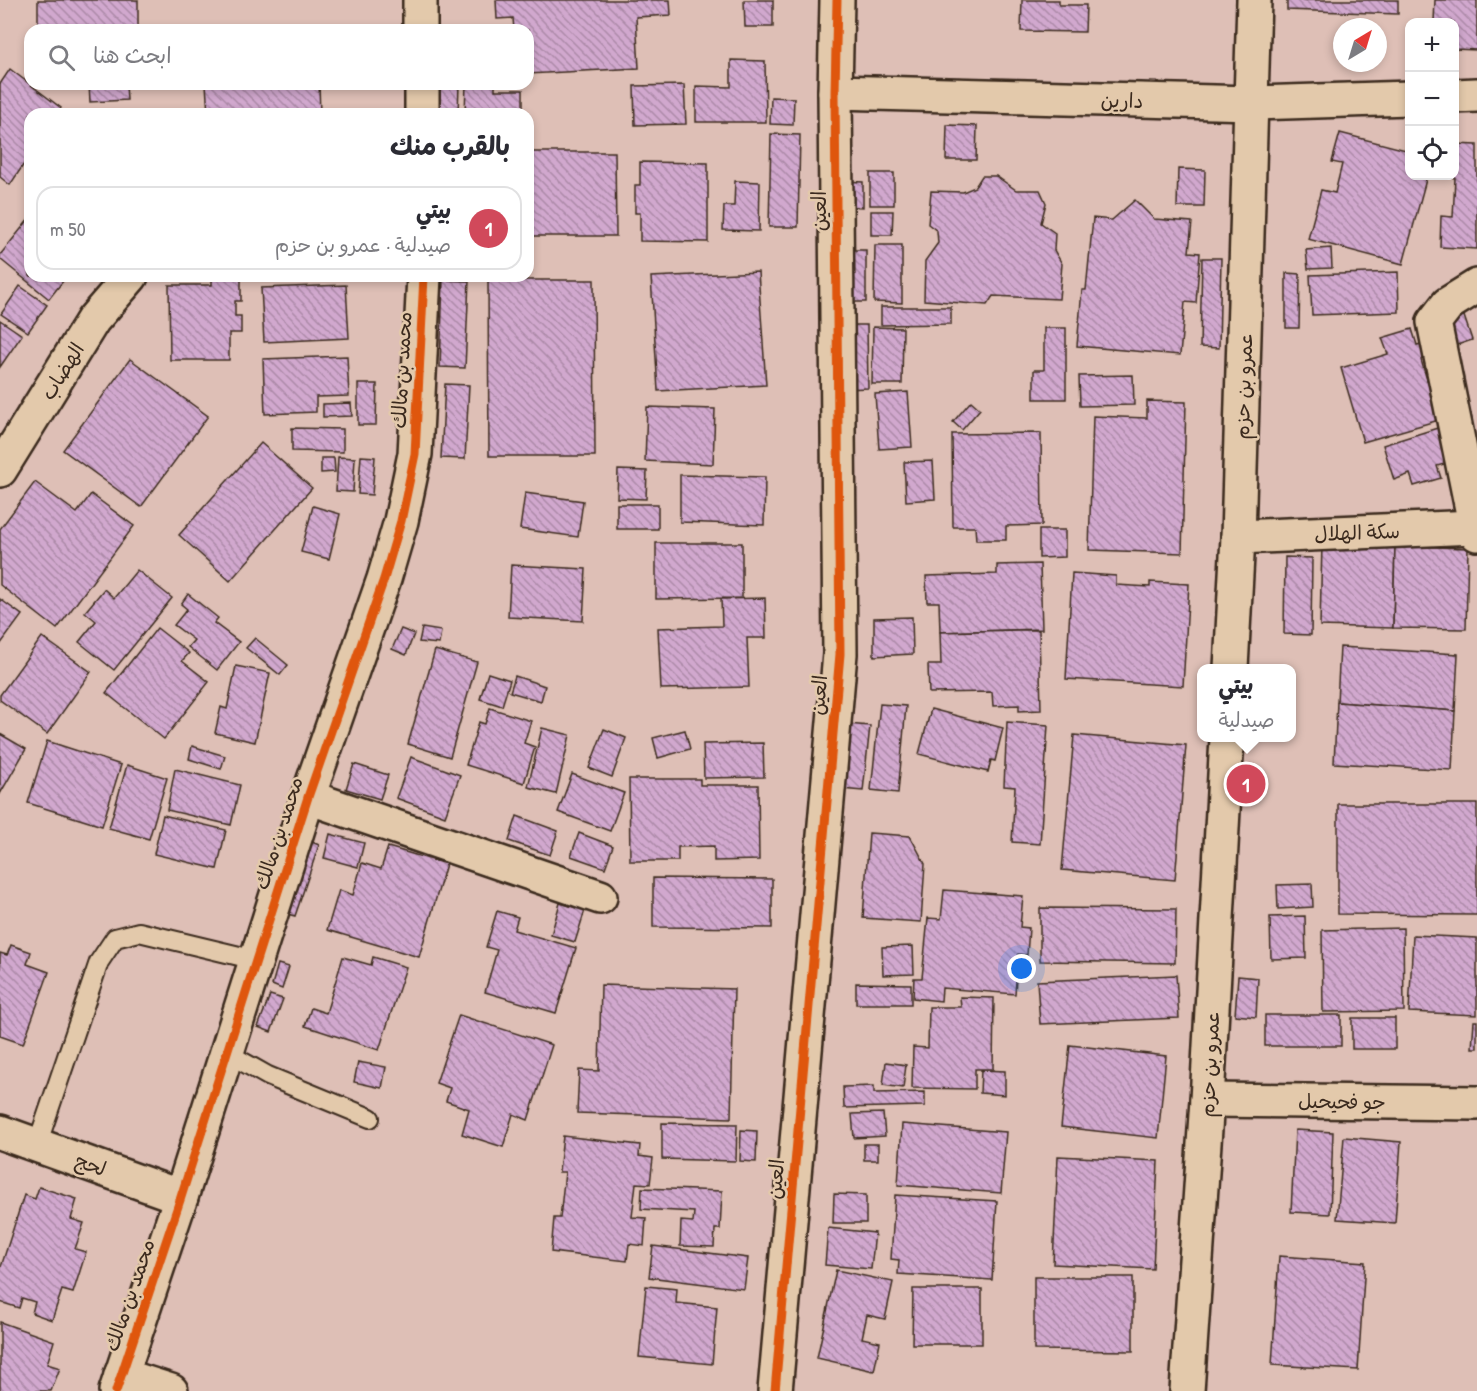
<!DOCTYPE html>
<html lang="ar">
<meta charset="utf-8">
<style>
:root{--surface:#fff;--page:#f2f2f3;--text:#2b2b33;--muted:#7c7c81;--line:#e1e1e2;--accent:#d1495b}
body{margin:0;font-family:"Patrick Hand","Playpen Sans Arabic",sans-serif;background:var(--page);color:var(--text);direction:rtl}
.controls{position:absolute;right:18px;top:18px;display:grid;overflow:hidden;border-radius:12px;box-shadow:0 3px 9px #0003}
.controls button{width:54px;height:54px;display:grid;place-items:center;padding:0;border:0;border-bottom:2px solid var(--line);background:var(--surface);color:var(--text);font:30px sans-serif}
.compass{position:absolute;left:1333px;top:18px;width:54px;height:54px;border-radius:50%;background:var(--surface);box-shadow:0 3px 9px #0003;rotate:38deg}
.you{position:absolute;left:1022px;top:969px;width:21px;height:21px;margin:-15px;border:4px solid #fff;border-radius:50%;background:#1a73e8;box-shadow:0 0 0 9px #1a73e833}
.badge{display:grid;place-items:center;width:39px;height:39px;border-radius:50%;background:var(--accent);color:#fff;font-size:20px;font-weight:700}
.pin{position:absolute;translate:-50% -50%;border:3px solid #fff;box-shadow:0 2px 6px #0006}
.popup{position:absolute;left:1197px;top:664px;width:99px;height:78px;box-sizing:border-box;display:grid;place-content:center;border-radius:12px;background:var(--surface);filter:drop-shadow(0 2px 4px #0005);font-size:20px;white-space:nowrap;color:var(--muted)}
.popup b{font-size:22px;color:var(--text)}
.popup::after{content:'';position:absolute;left:50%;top:100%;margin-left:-12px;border:12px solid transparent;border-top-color:var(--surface)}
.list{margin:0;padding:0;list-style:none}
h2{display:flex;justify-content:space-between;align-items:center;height:78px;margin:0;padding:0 24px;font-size:26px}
h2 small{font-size:20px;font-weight:400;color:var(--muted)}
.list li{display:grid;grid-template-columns:39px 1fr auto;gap:18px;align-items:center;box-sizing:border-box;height:84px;margin:0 12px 12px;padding:0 12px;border:2px solid var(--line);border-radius:18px}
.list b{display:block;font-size:22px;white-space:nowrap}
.list p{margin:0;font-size:20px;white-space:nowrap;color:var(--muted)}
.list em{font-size:20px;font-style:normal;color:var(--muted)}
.icon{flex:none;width:33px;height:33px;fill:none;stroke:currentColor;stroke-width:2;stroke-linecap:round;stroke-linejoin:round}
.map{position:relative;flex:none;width:1477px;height:1391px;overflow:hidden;direction:ltr}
.search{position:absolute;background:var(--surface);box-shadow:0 3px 9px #0003;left:24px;top:24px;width:510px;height:66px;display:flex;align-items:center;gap:15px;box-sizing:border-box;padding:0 21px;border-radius:18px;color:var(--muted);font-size:22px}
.panel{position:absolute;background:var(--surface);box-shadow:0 3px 9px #0003;left:24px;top:108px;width:510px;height:174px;border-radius:18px;direction:rtl}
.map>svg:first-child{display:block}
.building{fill:url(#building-back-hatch);stroke:#3b2a1e;stroke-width:1.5}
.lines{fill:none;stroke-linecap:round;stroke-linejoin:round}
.lane-casing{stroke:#3b2a1e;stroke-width:22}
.street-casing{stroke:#3b2a1e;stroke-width:38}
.lane{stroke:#e3c9ab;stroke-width:18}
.street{stroke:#e3c9ab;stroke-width:33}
.cycleway-casing{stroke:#e3c9ab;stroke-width:13}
.cycleway{stroke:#df570d;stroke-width:9}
.labels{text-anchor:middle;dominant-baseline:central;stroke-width:5;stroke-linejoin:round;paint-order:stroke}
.street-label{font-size:20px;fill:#3b2a1e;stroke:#e3c9ab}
</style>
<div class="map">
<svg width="1477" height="1391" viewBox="0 0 1477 1391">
<defs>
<pattern id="building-back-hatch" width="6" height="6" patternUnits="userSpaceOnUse" patternTransform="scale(1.5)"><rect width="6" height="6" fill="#d1a8ce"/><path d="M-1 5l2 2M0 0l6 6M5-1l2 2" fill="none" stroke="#ab89a7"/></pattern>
</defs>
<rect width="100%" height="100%" fill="#debfb6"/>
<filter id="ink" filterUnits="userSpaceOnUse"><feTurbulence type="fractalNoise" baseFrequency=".0167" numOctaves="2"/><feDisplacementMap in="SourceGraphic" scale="12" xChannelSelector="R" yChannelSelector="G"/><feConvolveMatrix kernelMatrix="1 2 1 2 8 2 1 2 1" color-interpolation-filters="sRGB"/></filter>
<g filter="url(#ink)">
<g class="building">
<rect x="38" y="0" width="100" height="30"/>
<path d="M496 0H670L671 15 636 17 639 68 528 74V30H514L513 18 497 19Z"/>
<path d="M744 0H773V27H745Z"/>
<path d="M1022 0H1059V5H1086L1085 32 1021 31Z"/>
<path d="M1287 0H1398V14L1287 10Z"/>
<path d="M1435 0H1477V50L1454 49V22H1434Z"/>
<path d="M316 24 317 30H204V28Z"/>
<path d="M731 60 765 61 766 122H696V86L731 87Z"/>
<path d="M10 69 61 108 57 114H30V155L10 185 0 177V84Z"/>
<path d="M89 84H126L127 100 90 102Z"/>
<path d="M206 84H319L320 114H208Z"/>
<path d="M439 84H459L458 114H439Z"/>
<path d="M466 84H495V90H523V114H465Z"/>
<path d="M684 85 686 124 635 125 634 86Z"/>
<path d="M771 97 794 98 793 125 770 124Z"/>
<path d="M947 125 977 126 976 160H946Z"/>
<path d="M1340 133 1410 151V176H1427L1403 264 1308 239 1321 190 1335 193 1342 164 1332 162Z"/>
<path d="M771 134 800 135 798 227H769Z"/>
<path d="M1454 144 1477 145V249L1440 247 1441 216 1453 217 1455 178 1444 177 1454 176Z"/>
<path d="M528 152H615L616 236H528Z"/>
<path d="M640 162 708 163V242L640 241V213H635V185H640Z"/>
<path d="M1178 169 1205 170 1204 207H1177Z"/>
<rect x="870" y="173" width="24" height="32"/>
<path d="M982 176H996L1016 190H1040L1046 203 1041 223 1055 233 1054 250 1062 264 1059 299 993 296 987 305 924 300 925 261 938 243 937 231 928 224 931 191 963 192 975 187Z"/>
<path d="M735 181 760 182 759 231 723 230 724 206H734Z"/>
<path d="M843 181 863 182V207L842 206Z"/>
<path d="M1135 200 1154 219 1192 222 1189 252 1200 253 1196 303 1185 302 1180 355 1077 346 1082 290H1086L1093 218 1112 220Z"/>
<path d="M871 211H893L892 235H871Z"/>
<path d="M29 219 30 276H67L49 299 0 259V255Z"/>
<path d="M875 245H902V303L874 302Z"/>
<path d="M1331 248 1332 268 1308 269 1306 250Z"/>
<rect x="846" y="250" width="20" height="52"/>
<path d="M1202 258H1221L1219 348 1200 347Z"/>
<path d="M758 272 766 385 658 391 651 277Z"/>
<path d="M1398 272 1399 312 1312 315 1310 275Z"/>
<path d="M1286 273 1300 274 1299 328H1286Z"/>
<path d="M212 276H241V301H235V316H241V333H229V360H170L169 285H212Z"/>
<path d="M443 280 469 281 465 368 440 367Z"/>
<path d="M488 280H594L595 456H489Z"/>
<path d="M346 285 349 338 264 342 261 288Z"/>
<path d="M20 286 47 305 28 332 1 314Z"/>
<path d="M881 307H951V324L881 325Z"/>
<path d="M1463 313 1472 340 1454 346 1445 320Z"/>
<path d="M0 320 22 335 0 367Z"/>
<path d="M844 325H867L868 388 845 389Z"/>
<path d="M873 327 903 328 902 384H872Z"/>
<path d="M1044 328H1066V399H1034V370H1044Z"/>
<path d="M1412 329 1417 345 1429 342 1433 356 1421 360 1439 420 1363 442 1341 368 1388 354 1382 338Z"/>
<path d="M347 356 349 396 316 397V412L265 414 263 359Z"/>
<path d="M130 359 208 416 141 507 63 450Z"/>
<path d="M1133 375 1134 405 1080 406 1079 376Z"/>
<path d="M358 384H377L376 425H358Z"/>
<path d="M445 384 469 385 465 459 441 458Z"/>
<path d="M908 392 912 447 879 449 875 394Z"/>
<path d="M971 401 980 409 962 430 953 422Z"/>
<path d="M1147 401 1186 402 1182 553 1089 550 1093 416 1147 418Z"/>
<path d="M351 403 352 416 323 417V404Z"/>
<path d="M647 407 715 409 713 464 645 461Z"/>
<path d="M1444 426 1455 461 1437 466 1441 478 1414 486 1410 474 1394 480 1383 445Z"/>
<path d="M292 428 343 429V452L292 451Z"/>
<path d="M1041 433 1042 525 1006 526V540H976L975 527H953L952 434Z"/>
<path d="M261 443 312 488 230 581 179 535Z"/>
<path d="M361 456 375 457 372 495 358 494Z"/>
<path d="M338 457 355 458 353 492 336 491Z"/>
<path d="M321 458H334L335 472 321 473Z"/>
<path d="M933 461 935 499 906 501 904 462Z"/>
<path d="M618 470 647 471 646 499 617 498Z"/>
<path d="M680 475 765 477 764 525 680 522Z"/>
<path d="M35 482 77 513 91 494 134 526 57 629 0 585V529Z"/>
<path d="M525 493 583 501 578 537 520 529Z"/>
<rect x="617" y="504" width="41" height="25"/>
<path d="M313 506 340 514 329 559 301 552Z"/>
<path d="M1039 530H1065V557L1039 558Z"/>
<path d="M656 543H742V598L656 599Z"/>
<path d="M1322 544 1395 546 1393 628 1320 626Z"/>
<path d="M1395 546 1468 548 1466 629 1393 628Z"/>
<path d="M1285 557 1312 558 1311 635 1284 634Z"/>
<path d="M1040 564 1042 629 940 632 939 602H927L926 576 997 574V565Z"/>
<path d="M511 565 586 569 583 621 508 617Z"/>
<path d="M137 570 172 598 114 670 79 642 96 621 85 612 104 589 114 598Z"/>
<path d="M1072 573 1116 576V585L1150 587V582L1189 584 1183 686 1066 679Z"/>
<path d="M188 594 218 618 214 623 239 642 217 670 188 647 194 640 174 625 187 609 181 604Z"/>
<path d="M765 598 766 638H747L749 687 661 689 658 628 722 626 721 599Z"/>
<path d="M0 599 22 615 0 645Z"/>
<path d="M912 617 913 654 874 656V618Z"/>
<path d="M157 628 189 653 182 661 209 682 164 739 106 693Z"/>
<path d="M422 628 441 631 439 644 419 642Z"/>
<path d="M401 629 414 634 406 655 392 649Z"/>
<path d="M1018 630H1039L1041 710 1019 711V705L993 706 992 692 929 693 928 665H941L940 632Z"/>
<path d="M42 637 91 672 47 734 0 700V695Z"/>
<path d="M255 638 288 665 280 675 246 648Z"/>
<path d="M1340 647 1458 654 1455 711 1337 702Z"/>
<path d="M435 650 477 662 450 757 408 744Z"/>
<path d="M236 666 270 673 255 742 215 733 221 707 227 709Z"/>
<path d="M488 673 510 680 502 706 480 699Z"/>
<path d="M515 676 545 686 541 701 510 692Z"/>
<path d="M1337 702 1455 711 1452 770 1334 763Z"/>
<path d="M880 704 906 706 898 793 871 790Z"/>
<path d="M490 708 531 721 524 743 535 747 524 783 466 765 479 722 485 724Z"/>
<path d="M931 709 1003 728 995 761 991 760 988 772 919 754Z"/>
<path d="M1007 722 1048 725 1040 844 1012 842 1015 787 1004 786Z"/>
<path d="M847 724 870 726 863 791 841 789Z"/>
<path d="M542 728 570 735 556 794 528 787Z"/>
<path d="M604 729 626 738 612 777 589 768Z"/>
<path d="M685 730 690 749 658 758 653 738Z"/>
<path d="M0 734 26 749 0 794Z"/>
<path d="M1074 735 1186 745 1175 880 1062 870Z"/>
<path d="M47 741 121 765 102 826 28 803Z"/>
<path d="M763 743 764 777 704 778 703 744Z"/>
<path d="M192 746 225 756 221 769 189 759Z"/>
<path d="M411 757 460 775 445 816 396 798Z"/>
<path d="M354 764 388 775 380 799 346 789Z"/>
<path d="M127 765 167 778 149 839 109 828Z"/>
<path d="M175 769 240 785 231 825 167 810Z"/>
<path d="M572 774 624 793 610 831 558 812Z"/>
<path d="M629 779H700V785H758L759 860 714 861V846L678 847V861H630Z"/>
<path d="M1338 804H1477V915L1338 914Z"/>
<path d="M163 815 226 830 217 869 154 854Z"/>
<path d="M517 816 558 831 550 855 509 841Z"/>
<path d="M579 833 613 846 605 868 571 856Z"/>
<path d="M869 833 910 836 925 864 921 922 863 918Z"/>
<path d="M330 834 364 843 358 867 324 858Z"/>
<path d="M305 839 319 845 295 916 280 912Z"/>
<path d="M388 847 446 864 419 957 327 930 339 890 353 895 362 863 381 869Z"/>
<path d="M653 878 772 879V928L653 927Z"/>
<path d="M1312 884 1313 907 1278 909 1277 885Z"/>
<path d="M944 890 1023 896 1020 927 1029 928 1027 955 1018 954 1015 994 942 988 941 1001 913 998 914 978H922L928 918 941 919Z"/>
<path d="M560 903 585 910 575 942 551 935Z"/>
<path d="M1040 908 1176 909 1175 963 1040 961Z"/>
<path d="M497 911 518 917 514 930 576 948 556 1013 485 992 497 950 486 947Z"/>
<path d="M1305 916 1306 958 1271 959 1270 917Z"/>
<path d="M1403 928 1404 1011 1323 1012 1322 930Z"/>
<path d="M1413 935 1477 938V1015L1409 1012Z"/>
<path d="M11 945 31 952 27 964 49 972 23 1044 0 1036V953L7 955Z"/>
<path d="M913 946 914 974 883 975 882 947Z"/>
<path d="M343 957 371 965 373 957 406 967 379 1050 305 1026 311 1008 326 1013Z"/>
<path d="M278 964 289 967 282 989 272 985Z"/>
<path d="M1176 975 1179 1018 1040 1024 1037 981Z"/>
<path d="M1238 976 1258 978 1256 1017 1235 1015Z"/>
<path d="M856 983 911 984V1004H856Z"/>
<path d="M601 985 734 989 731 1118 577 1113 579 1070 599 1071Z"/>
<path d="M270 995 283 999 271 1032 258 1027Z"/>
<path d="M960 997 994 998 993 1069H975V1089L912 1088 913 1047 928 1048 929 1007H961Z"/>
<path d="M459 1015 552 1045 528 1120 513 1114 503 1147 462 1134 469 1109 446 1101 450 1088 436 1083Z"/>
<rect x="1265" y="1015" width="76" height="31"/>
<rect x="1352" y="1018" width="43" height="31"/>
<path d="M1474 1021H1477V1048H1472Z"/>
<path d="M1070 1045 1166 1056 1158 1138 1061 1127Z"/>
<path d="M358 1062 386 1067 382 1088 354 1082Z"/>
<path d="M886 1062 906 1065 903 1088 883 1085Z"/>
<path d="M981 1070 1005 1071V1095L980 1093Z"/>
<path d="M874 1086V1093L925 1092V1106L844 1108 843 1087Z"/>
<path d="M883 1113 885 1136 854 1138 852 1114Z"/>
<path d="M662 1123 737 1124 736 1161 662 1159Z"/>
<path d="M902 1124 1006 1132 1001 1193 898 1185Z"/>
<path d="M741 1130 757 1131 756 1162 740 1161Z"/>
<path d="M1295 1130 1333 1132 1330 1214 1291 1212Z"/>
<path d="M563 1136 640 1145 639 1156 653 1158 650 1184 636 1183 632 1217 646 1218 644 1246 629 1244 627 1261 551 1252 554 1218H560L565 1172H559Z"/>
<path d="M1344 1137 1401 1142 1395 1223 1337 1219Z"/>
<rect x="864" y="1144" width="14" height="16"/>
<path d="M1058 1156 1158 1161 1153 1269 1053 1264Z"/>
<path d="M39 1187 77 1199 71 1219 84 1223 75 1249 86 1252 73 1293 62 1290 52 1320 32 1313 35 1302 22 1298 19 1308 0 1302V1270L24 1195 35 1199Z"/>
<path d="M642 1188 722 1191 720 1229H715L714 1247 680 1246 681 1221 693 1222 694 1212 641 1209Z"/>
<path d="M834 1194 866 1195V1223H833Z"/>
<path d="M895 1195 997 1201 992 1280 898 1274 899 1260 891 1259Z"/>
<path d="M828 1228 875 1233 871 1269 825 1265Z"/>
<path d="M653 1246 748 1258 744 1289 649 1277Z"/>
<path d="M1279 1256 1365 1262 1358 1370 1272 1365Z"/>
<path d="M836 1270 893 1282 885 1319 867 1315 862 1338 880 1342 874 1371 817 1358Z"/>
<path d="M1034 1277H1133V1351L1034 1350Z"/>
<path d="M646 1286 677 1289 676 1303 717 1307 712 1364 639 1357Z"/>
<path d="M913 1289H982V1344H912Z"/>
<path d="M0 1322 54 1341 47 1364 60 1368 51 1391H0Z"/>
</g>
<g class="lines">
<defs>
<g id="lane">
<path d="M227 1053 268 1076 370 1118"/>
<path d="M37 1145 99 962 115 938 139 932 256 960"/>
</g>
<g id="street">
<path d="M420 0V30"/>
<path d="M422 84V114"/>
<path d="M835 92 1252 103 1410 98"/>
<path d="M1454 96 1477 95"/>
<path d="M1477 286 1448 304 1434 322 1477 534"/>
<path d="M0 470 93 320 131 276"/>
<path d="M1238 537 1475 527"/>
<path d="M1231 668 1238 537 1254 0"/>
<path d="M308 797 600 897"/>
<path d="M1207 1100 1477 1103"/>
<path d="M0 1132 181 1197"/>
<path d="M121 1375 171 1391"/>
<path d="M116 1391 181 1197 308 797 384 579 401 521 415 454 424 276"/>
<path d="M775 1391 840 654 835 92 837 0"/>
<path d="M1187 1391 1207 1100 1227 738"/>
</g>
</defs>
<use href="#lane" class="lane-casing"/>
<use href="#street" class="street-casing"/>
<use href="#lane" class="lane"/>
<use href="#street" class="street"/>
<defs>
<g id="cycleway">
<path d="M116 1391 181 1197 308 797 384 579 401 521 415 454 424 276"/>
<path d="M775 1391 840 654 835 92 837 0"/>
</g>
</defs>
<use href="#cycleway" class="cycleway-casing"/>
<use href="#cycleway" class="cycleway"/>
</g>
</g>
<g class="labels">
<g class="street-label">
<text transform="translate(1122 100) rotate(1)">دارين</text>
<text transform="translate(818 211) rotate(-90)">العين</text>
<text transform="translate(401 370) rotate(-87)">محمد بن مالك</text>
<text transform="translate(62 371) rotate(-58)">الهضاب</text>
<text transform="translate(1243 386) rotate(-88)">عمرو بن حزم</text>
<text transform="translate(1357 532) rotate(-2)">سكة الهلال</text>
<text transform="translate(818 695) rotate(-85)">العين</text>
<text transform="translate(278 833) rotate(-72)">محمد بن مالك</text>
<text transform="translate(1209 1064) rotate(-87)">عمرو بن حزم</text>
<text transform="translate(1342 1101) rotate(1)">جو فحيحيل</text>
<text transform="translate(91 1164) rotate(20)">لحج</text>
<text transform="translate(775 1179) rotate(-85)">العين</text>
<text transform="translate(129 1295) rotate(-71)">محمد بن مالك</text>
</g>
</g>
</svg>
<div class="controls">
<button>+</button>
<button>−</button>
<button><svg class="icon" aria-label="locate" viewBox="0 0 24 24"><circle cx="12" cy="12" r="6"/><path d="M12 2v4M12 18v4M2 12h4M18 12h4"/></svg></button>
</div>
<svg class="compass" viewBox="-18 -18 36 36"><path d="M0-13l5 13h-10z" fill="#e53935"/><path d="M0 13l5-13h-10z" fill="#7c7c81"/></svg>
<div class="you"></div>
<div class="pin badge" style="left:1246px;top:784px">1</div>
<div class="popup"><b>بيتي</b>صيدلية</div>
<div class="search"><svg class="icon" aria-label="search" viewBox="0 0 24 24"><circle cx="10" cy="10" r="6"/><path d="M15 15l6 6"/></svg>ابحث هنا</div>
<section class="panel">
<h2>بالقرب منك<small></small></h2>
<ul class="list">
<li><span class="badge">1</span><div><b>بيتي</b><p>صيدلية · عمرو بن حزم</p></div><em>50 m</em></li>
</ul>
</section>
</div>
